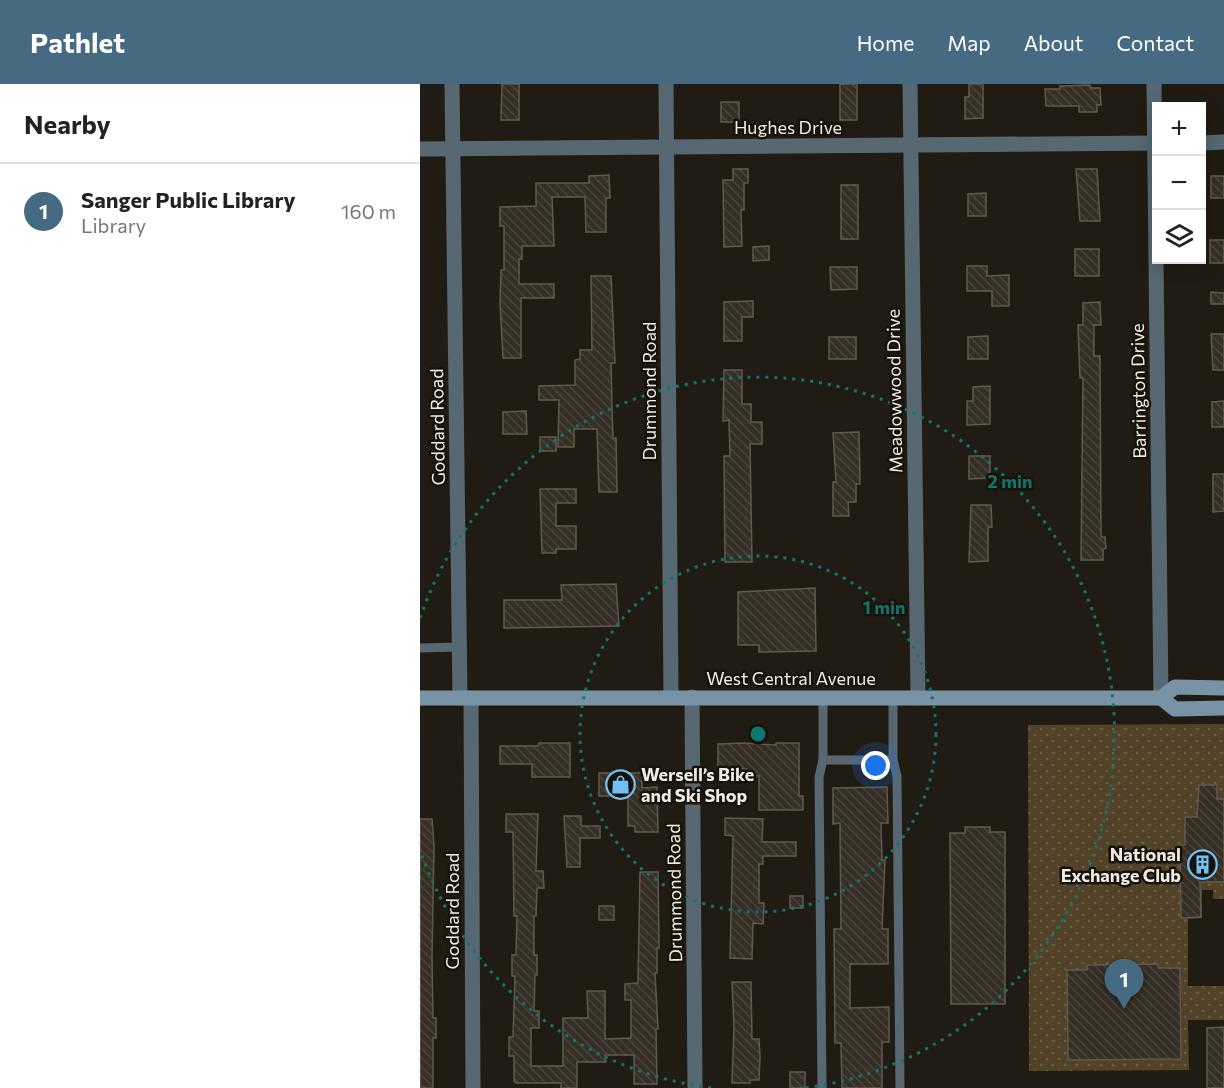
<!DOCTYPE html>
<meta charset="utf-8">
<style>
:root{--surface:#fff;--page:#f2f2f2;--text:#222;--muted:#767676;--line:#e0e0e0;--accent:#466a81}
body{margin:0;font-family:Commissioner,sans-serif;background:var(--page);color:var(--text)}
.controls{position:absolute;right:18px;top:18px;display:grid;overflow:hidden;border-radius:0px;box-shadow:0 3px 15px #0003}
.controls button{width:54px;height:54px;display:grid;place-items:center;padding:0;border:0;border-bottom:2px solid var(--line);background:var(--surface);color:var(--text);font:30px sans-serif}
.you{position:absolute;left:456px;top:682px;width:21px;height:21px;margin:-15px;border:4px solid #fff;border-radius:50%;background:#1a73e8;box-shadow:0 0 0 9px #1a73e833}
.badge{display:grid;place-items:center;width:39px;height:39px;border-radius:50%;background:var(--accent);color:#fff;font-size:20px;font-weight:700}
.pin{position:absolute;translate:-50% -50px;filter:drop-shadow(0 2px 3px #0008)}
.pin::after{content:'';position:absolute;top:32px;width:21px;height:18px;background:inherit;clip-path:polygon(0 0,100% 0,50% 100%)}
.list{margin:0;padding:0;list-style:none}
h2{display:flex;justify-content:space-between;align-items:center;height:78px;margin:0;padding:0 24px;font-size:26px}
h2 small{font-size:20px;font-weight:400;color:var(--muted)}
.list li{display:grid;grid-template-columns:39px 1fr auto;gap:18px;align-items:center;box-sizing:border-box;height:96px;padding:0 24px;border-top:2px solid var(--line)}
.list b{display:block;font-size:22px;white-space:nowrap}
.list p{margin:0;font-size:20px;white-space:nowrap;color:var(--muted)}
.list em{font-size:20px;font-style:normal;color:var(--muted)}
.icon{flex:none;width:33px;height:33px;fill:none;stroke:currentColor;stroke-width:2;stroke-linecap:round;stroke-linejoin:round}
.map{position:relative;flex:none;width:804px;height:1004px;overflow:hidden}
header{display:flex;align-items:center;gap:36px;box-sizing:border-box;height:84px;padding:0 30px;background:var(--accent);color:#fff}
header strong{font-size:28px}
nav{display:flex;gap:33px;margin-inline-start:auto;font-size:21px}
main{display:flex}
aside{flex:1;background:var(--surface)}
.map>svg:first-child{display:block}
.grass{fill:url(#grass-dots);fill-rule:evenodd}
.building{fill:url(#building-back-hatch);stroke:#60594f;stroke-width:1.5}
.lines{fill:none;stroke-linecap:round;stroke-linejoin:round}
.service{stroke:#576873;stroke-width:9}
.minor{stroke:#576873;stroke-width:15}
.secondary{stroke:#7893a6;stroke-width:15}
.ring{fill:none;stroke:#0f766e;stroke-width:3;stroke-dasharray:3 6}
.labels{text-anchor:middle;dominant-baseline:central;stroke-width:5;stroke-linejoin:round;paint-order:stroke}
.street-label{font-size:18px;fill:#efebe5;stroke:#18130a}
.poi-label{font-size:18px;font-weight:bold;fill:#efebe5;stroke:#18130a;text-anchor:start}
.centre{fill:#0f766e;stroke:#18130a;stroke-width:3}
.ring-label{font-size:18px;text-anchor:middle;font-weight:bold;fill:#0f766e;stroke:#18130a;stroke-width:5;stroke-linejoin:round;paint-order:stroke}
</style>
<header>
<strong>Pathlet</strong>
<nav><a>Home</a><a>Map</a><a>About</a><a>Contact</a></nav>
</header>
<main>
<aside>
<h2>Nearby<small></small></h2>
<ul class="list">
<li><span class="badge">1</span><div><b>Sanger Public Library</b><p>Library</p></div><em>160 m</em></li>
</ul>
</aside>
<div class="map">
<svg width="804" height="1004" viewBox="0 0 804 1004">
<defs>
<pattern id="grass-dots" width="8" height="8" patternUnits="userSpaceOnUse" patternTransform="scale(1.5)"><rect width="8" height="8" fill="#524227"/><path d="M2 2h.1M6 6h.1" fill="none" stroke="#6b5d46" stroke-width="1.8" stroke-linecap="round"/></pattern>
<pattern id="building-back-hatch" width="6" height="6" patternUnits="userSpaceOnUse" patternTransform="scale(1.5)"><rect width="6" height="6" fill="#362f26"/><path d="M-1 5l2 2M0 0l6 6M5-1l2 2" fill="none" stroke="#4a433b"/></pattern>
</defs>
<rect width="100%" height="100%" fill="#211c13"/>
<path class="grass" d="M804 640V715H797V701H779L777 733H765V761L781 833 780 798H804V815H793V806H782V834L768 835V902H804V936H768L769 986 609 987 608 641ZM738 880V884H760L761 975 648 976 647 886H667L668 881Z"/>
<g class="building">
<path d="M82 0H99V36H81Z"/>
<rect x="420" y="0" width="17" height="36"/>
<path d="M549 0H563V34L545 35V13H549Z"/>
<path d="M670 1 671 4H680L681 21H677V28H659V22H626L625 5H640V2Z"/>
<rect x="301" y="18" width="18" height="20"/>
<path d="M313 85H328V99H324V126H321L322 162 304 163 303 96H313Z"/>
<path d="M656 85H677L680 137H660Z"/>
<path d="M189 91 190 114H186V148H166L165 113H132L134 162H102V175H99V200H134V214H101V274H83L80 219 81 186H84V142H80V123L116 122V99H169V92Z"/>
<rect x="791" y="92" width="13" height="22"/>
<rect x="421" y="101" width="17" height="54"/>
<path d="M566 109V132H548V110Z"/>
<rect x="790" y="156" width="14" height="23"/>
<path d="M349 162V176L333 177V163Z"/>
<rect x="655" y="165" width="24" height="27"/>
<path d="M547 182H567V192L589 191V222H572V207H547Z"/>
<path d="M410 183H437V205L411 206Z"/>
<path d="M171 192H191L195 279H191L192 322 193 354H196L197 408H179L177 345H154V363H138L139 316H119V302L155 301V276L160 275V266H172Z"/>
<path d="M791 208 804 209V220H791Z"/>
<path d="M333 217V233H322V257H304V218Z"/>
<path d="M680 218 681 241H674V272H680L681 453H685L686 464 683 465V476H661L663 294H660L658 241H663V219Z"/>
<path d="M791 250H804V286H793Z"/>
<path d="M568 252V275H548V253Z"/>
<rect x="409" y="253" width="27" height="22"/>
<path d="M304 286H322V320H331V338H342V360H330L332 478H305L304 372H310L309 336 303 337Z"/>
<path d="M570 302V340L547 341V317H553V303Z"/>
<path d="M804 317V343H792V318Z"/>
<path d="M106 327 107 350H83V328Z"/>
<path d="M439 348 440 400H436V418H428L429 432H413V398H416L413 349Z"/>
<rect x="120" y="353" width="16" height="14"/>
<path d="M549 372H570V394L549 395Z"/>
<path d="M793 390H804V427L793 428Z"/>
<path d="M120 405H156V419H136V442H156V465H136V469H122Z"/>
<path d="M551 421H571L572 443H568V477L549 478Z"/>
<path d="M196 500 199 542 84 544V516H142L141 501Z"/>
<path d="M395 504 396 567 339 568V561H318V508Z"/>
<path d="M119 659H150V693H112V680H80V662H118Z"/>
<path d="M323 659 356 661V659H379V712H383V726H339V692H326V685H298V660Z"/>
<path d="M179 689H222V704L237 703 238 748H215V742H208V712H179Z"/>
<path d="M779 701H797V715H804V798H780L781 833 761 834 760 761H765V733H777Z"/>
<path d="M467 703 468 739H461L462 776H465L462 845H468V880H430V924L469 923V958H462V1004H422L421 959H415L414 845H421L420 739 413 740V704Z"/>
<path d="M86 730H118L116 787H123L124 804H117L116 832H114V871H117V891H115L114 927H119V944H111V982H143V934H168L167 907H185V955L211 954V916H205V900L218 899 220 788H238L239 864H237V889H235L238 945H236L237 1000H214V971H185L186 978H157V1004H141V999H96L94 997V972H89V953H93L95 892H92V871H96L97 832H94L93 748H86Z"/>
<path d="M144 732H161V742H180V754H160V783H147Z"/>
<path d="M305 734 343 735 342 758H376V772H343V780H339V819H344L343 840 333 839 332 875 310 874 313 752 305 751Z"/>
<path d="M0 735H12L14 762 12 873 13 934H16V954H13V1004H0Z"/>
<path d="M545 743H570V748H585V920H531L530 749H545Z"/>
<rect x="370" y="812" width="13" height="12"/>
<rect x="179" y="822" width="15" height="14"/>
<path d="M738 880V884H760L761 975 648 976 647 886H667V881Z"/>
<path d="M312 898H331L332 955H339L340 973 339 996H330V999H312L314 943Z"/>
<path d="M804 943V1004H787V944Z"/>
<rect x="370" y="988" width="15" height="16"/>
</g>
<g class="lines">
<g class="service">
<path d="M0 564 39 563"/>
<path d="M473 614V676L477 692 480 1004"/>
<path d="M403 676H473"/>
<path d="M402 1004 399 693 403 676V614"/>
</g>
<g class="minor">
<path d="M32 0 40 614"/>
<path d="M246 0 251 613"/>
<path d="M490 0 498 614"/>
<path d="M734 0 741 614"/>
<path d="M782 59 804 58"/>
<path d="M0 65 736 59"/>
<path d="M272 613 275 1004"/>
<path d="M51 614 53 1004"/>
</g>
<g class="secondary">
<path d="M0 614H741L755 603 804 604"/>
<path d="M741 614 755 625 804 624"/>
</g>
</g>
<g class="ring">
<circle cx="338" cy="650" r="178"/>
<path d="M291 1004A357 357 0 0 1 0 766M0 534A357 357 0 1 1 385 1004"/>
</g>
<defs>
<symbol id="shop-ring" viewBox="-11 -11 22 22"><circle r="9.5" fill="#18130a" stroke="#72c1f5" stroke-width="1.5"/><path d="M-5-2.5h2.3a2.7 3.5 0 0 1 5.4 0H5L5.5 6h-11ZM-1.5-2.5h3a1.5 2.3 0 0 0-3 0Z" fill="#72c1f5"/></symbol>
<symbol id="building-ring" viewBox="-11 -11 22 22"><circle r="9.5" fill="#18130a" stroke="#72c1f5" stroke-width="1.5"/><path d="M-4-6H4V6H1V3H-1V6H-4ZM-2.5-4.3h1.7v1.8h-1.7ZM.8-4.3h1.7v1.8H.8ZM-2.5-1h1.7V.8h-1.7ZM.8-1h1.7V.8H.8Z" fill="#72c1f5"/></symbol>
</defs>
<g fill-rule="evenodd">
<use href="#shop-ring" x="184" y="684" width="33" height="33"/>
<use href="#building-ring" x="766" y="764" width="33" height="33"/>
</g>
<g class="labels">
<g class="street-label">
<text x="368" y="43">Hughes Drive</text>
<text transform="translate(229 307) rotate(-90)">Drummond Road</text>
<text transform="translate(474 307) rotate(-91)">Meadowwood Drive</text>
<text transform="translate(718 307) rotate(-91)">Barrington Drive</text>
<text transform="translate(17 343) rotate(-91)">Goddard Road</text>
<text x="371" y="594">West Central Avenue</text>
<text transform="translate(254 809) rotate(-91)">Drummond Road</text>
<text transform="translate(32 827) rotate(-90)">Goddard Road</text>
</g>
<g class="poi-label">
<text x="221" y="690">Wersell’s Bike<tspan x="221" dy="21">and Ski Shop</tspan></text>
<text x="761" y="770" text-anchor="end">National<tspan x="761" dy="21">Exchange Club</tspan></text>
</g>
</g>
<circle cx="338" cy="650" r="9" class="centre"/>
<g class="ring-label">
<text x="590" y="404">2 min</text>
<text x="464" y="530">1 min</text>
</g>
</svg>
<div class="controls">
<button>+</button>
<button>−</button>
<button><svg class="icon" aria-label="layers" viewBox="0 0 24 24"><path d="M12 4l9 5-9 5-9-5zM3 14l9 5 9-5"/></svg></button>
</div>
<div class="you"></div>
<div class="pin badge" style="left:704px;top:925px">1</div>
</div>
</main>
